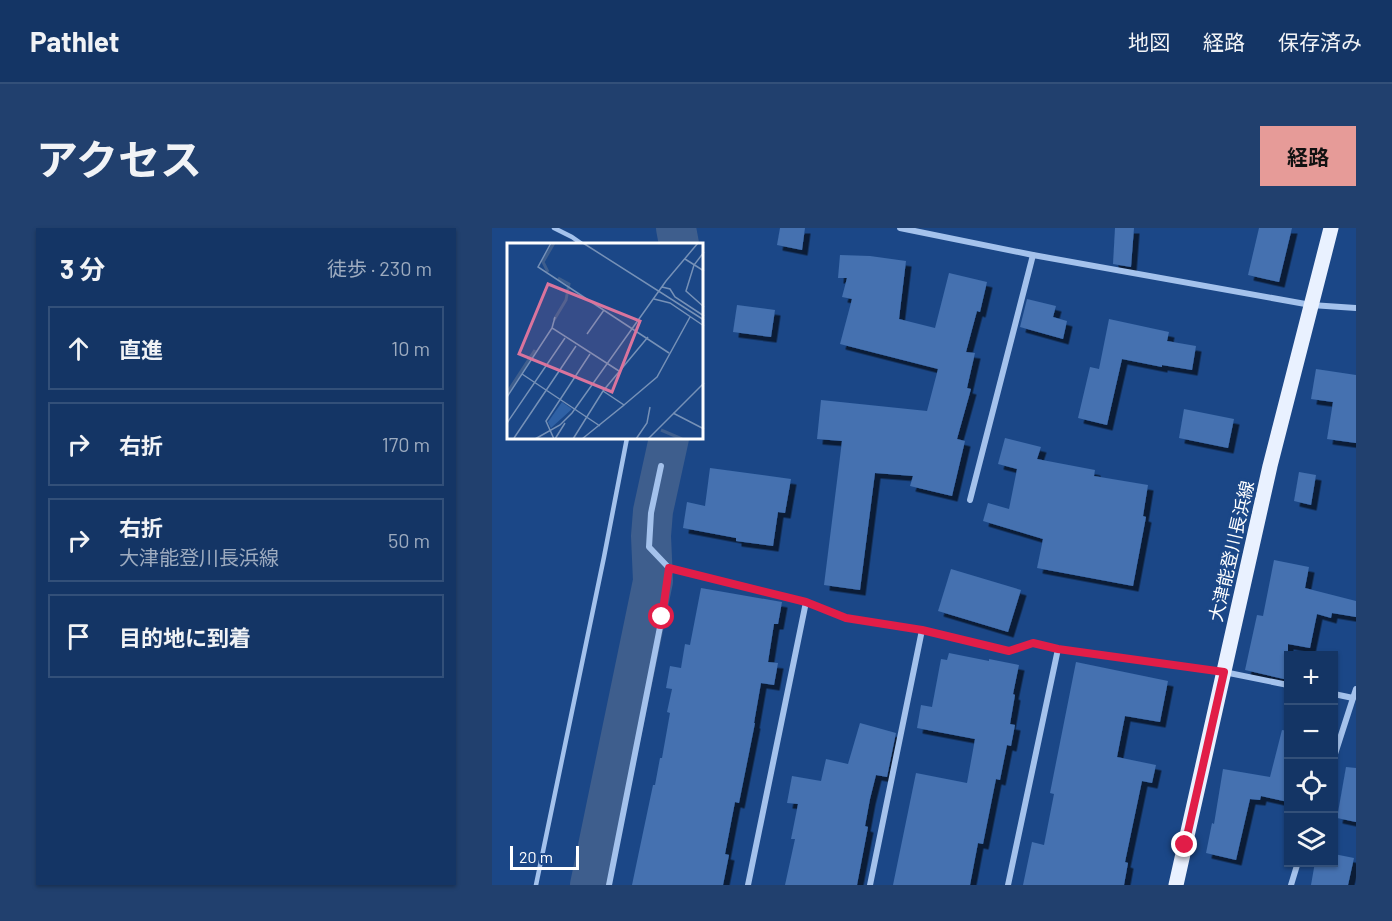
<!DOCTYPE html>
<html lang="ja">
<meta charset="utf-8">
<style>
:root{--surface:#143565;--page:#21406e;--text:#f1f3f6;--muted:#9dabbf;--line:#335079;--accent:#e69b98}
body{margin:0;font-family:Barlow,"Noto Sans JP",sans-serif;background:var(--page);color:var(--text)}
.controls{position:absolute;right:18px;bottom:18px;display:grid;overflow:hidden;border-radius:0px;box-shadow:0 2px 4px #0004}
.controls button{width:54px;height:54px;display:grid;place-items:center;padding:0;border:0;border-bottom:2px solid var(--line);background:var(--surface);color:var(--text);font:30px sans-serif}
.scale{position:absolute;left:18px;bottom:15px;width:69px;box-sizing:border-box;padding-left:6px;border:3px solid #fff;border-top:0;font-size:16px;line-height:21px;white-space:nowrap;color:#fff;-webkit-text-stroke:4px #1b4787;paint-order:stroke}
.stop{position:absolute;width:18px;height:18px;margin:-14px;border:4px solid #e11d48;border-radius:50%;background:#fff}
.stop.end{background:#e11d48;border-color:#fff;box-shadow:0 2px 6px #0008}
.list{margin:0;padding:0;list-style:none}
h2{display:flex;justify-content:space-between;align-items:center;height:78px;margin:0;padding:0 24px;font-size:26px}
h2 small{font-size:20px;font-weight:400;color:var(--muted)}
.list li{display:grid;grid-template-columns:39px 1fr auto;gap:18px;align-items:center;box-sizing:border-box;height:84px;margin:0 12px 12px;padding:0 12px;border:2px solid var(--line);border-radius:0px}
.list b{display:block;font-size:22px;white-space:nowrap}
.list p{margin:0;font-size:20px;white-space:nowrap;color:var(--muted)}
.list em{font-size:20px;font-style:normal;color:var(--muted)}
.icon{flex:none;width:33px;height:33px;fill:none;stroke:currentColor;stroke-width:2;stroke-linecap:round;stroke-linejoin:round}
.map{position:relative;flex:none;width:864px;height:657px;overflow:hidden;border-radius:0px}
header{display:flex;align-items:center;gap:36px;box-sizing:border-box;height:84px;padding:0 30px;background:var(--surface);border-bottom:2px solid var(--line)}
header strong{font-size:28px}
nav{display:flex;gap:33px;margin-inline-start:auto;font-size:21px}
.intro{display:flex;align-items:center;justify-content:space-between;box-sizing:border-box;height:144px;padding:0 36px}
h1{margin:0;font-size:42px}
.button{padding:15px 27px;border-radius:0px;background:var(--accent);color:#111;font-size:21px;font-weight:700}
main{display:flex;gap:36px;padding:0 36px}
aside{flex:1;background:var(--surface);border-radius:0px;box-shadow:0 2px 4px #0004}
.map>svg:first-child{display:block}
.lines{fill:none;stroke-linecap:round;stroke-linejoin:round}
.river{stroke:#3e5e8d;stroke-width:40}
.building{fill:#4471b0;filter:url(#shadow)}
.lane{stroke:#a4c2ec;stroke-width:4.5}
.street{stroke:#a4c2ec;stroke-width:6}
.primary{stroke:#e9f1ff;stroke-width:15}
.route{stroke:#e11d48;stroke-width:8}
.labels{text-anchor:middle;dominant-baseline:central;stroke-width:6;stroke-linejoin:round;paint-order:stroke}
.street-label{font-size:18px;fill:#fff;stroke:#1b4787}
.inset-river{fill:none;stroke:#3e5e8d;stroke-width:3}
.inset-road{fill:none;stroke:#7691b7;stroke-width:1.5}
.view{fill:#da749d;fill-opacity:0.15;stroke:#da749d;stroke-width:3}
.inset-edge{fill:none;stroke:#fff;stroke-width:3}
</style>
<header>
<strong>Pathlet</strong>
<nav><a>地図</a><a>経路</a><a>保存済み</a></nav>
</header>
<div class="intro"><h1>アクセス</h1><a class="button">経路</a></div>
<main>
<aside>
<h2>3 分<small>徒歩 · 230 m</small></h2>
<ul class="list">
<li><svg class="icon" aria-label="ahead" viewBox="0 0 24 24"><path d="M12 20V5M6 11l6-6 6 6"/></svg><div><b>直進</b></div><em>10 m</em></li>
<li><svg class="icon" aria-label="right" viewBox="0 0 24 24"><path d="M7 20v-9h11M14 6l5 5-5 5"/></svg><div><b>右折</b></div><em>170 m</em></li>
<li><svg class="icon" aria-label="right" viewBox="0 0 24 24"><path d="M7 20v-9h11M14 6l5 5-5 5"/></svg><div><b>右折</b><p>大津能登川長浜線</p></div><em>50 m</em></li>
<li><svg class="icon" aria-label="arrive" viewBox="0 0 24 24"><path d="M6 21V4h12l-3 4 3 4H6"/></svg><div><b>目的地に到着</b></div></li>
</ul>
</aside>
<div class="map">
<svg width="864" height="657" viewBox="0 0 864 657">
<defs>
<filter id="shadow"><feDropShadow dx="5.5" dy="5.5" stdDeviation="0" flood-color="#0009"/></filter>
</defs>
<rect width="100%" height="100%" fill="#1b4787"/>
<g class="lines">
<g class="river">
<path d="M184 0 187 16"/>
<path d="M98 657 161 353 159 308 161 283 177 210"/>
</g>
</g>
<g class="building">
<path d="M288 0H313L310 22 285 17Z"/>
<path d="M623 0H642L639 39 621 36Z"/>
<path d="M767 0H800L787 54 756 47Z"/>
<path d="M348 27 378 28 414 33 407 91 443 100 457 45 495 54 488 84 485 83 474 124 483 125 475 160 479 161 465 211 473 213 460 268 418 258 421 248 383 245 368 362 332 357 350 213 325 211 329 172 435 183 446 141 348 116 360 71 350 69 355 50H346Z"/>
<path d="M535 71 564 78 561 89 575 93 571 111 528 99Z"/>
<path d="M245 77 283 82 279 109 241 104Z"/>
<path d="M617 91 677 104 675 113 704 118 700 142 670 137V139L630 131 615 197 586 190 598 139 607 141Z"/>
<path d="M824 141 864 147V215L835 211 841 174 819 171Z"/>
<path d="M692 181 742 191 736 220 687 210Z"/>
<path d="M513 210 549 219 545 231 603 242 602 248 656 257 651 288 654 289 641 358 545 340 551 311 491 293 496 275 517 281 525 241 506 236Z"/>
<path d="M218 240 299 251 293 285 286 284 281 318 244 313V310L191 300 195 274 213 278Z"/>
<path d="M807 244 824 247 819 277 802 273Z"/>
<path d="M782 332 817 339 813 360 864 373V389L840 385 839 390 825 386 818 420 796 416V452L753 442 765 387 771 388Z"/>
<path d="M459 341 529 362 516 404 446 383Z"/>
<path d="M209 360 290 374 286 396H282L276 434 286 435 282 457 269 455 262 495H263L247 575 243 574 233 626 237 627 231 657H140L161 557H163L168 530H170L178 485 175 484 180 461 174 460 178 438 189 440 193 416 198 417Z"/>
<path d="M457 425 497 433V431L527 437 521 466 523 467 518 496 523 497 519 518 515 517 508 552 504 551 491 616 486 615 478 657H401L424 545 475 555 483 511 425 500 429 477 440 479 449 431 455 432Z"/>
<path d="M584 434 676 453 668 494 633 488 625 529 664 537 660 555 650 553 633 634 636 635 632 657H531L540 614 552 617 562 566 558 565Z"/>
<path d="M368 495 404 505 395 549 384 547 378 571 373 598 376 599 365 657H293L303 611H299L306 576 295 575 300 548 329 553 334 531 356 536Z"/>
<path d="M790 502 796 503V574L769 568 768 572 758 571 744 632 714 625 720 595 722 596 731 541 778 549Z"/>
<path d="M854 539 864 540V594L845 590Z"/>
<path d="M842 626 862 630 856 657H819L823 634H842Z"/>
</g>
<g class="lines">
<g class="lane">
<path d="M62 0 80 9 90 16"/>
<path d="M44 657 112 329 135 210"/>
</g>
<g class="street">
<path d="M408 0 541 27 819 77 864 80"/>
<path d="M169 238 159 285 157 319 177 340 314 374 354 390 430 402 517 423 541 415 566 421 732 444 796 457"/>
<path d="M478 272 541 27"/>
<path d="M842 466 861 470"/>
<path d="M842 529 864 461"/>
<path d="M117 657 170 389 177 340"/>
<path d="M256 657 314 374"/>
<path d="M378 657 430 402"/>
<path d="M516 657 566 421"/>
<path d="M799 657 806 634"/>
</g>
<path class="primary" d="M684 657 778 238 839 0"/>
</g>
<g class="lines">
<path class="route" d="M170 389 177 340 314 374 354 390 430 402 517 423 541 415 566 421 732 444 693 617"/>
</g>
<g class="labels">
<g class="street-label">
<text transform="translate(739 323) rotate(-77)">大津能登川長浜線</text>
</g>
</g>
<g transform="translate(15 15)">
<rect width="196" height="196" fill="#1b4787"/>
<path d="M55 159 65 166 44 185 41 179Z" fill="#2f61a5"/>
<path class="inset-river" d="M41 29 36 19 47 0M47 77 59 57 62 41 51 35M0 150 28 107M154 187 175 196"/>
<path class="inset-road" d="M44 0 31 24 162 110M76 0 197 77M197 9 187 22 179 48 197 64M178 16 197 28M155 44 163 46 168 54 197 73M147 56 163 60 197 83M48 74 45 85 112 128M80 91 97 67M15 131 93 183M0 154 45 85M117 162 150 134 183 74M166 170 197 186M0 180 58 95M7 195 69 103M28 196 53 182 65 170 159 38 191 0M47 196 39 178 83 111M48 196 58 180M66 196 96 148 141 94M75 196 117 162 96 148M129 196 140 180 143 164M141 196 197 140"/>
<path class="view" d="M41 41 133 78 105 149 12 111Z"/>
<rect width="196" height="196" class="inset-edge"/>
</g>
</svg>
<div class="controls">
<button>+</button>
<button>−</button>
<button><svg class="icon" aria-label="locate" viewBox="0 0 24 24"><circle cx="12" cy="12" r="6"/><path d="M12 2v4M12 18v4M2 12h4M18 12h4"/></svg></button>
<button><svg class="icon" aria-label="layers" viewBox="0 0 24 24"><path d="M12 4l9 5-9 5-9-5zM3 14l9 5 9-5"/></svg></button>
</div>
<div class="scale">20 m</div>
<div class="stop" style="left:170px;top:389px"></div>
<div class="stop end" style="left:693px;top:617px"></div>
</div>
</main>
